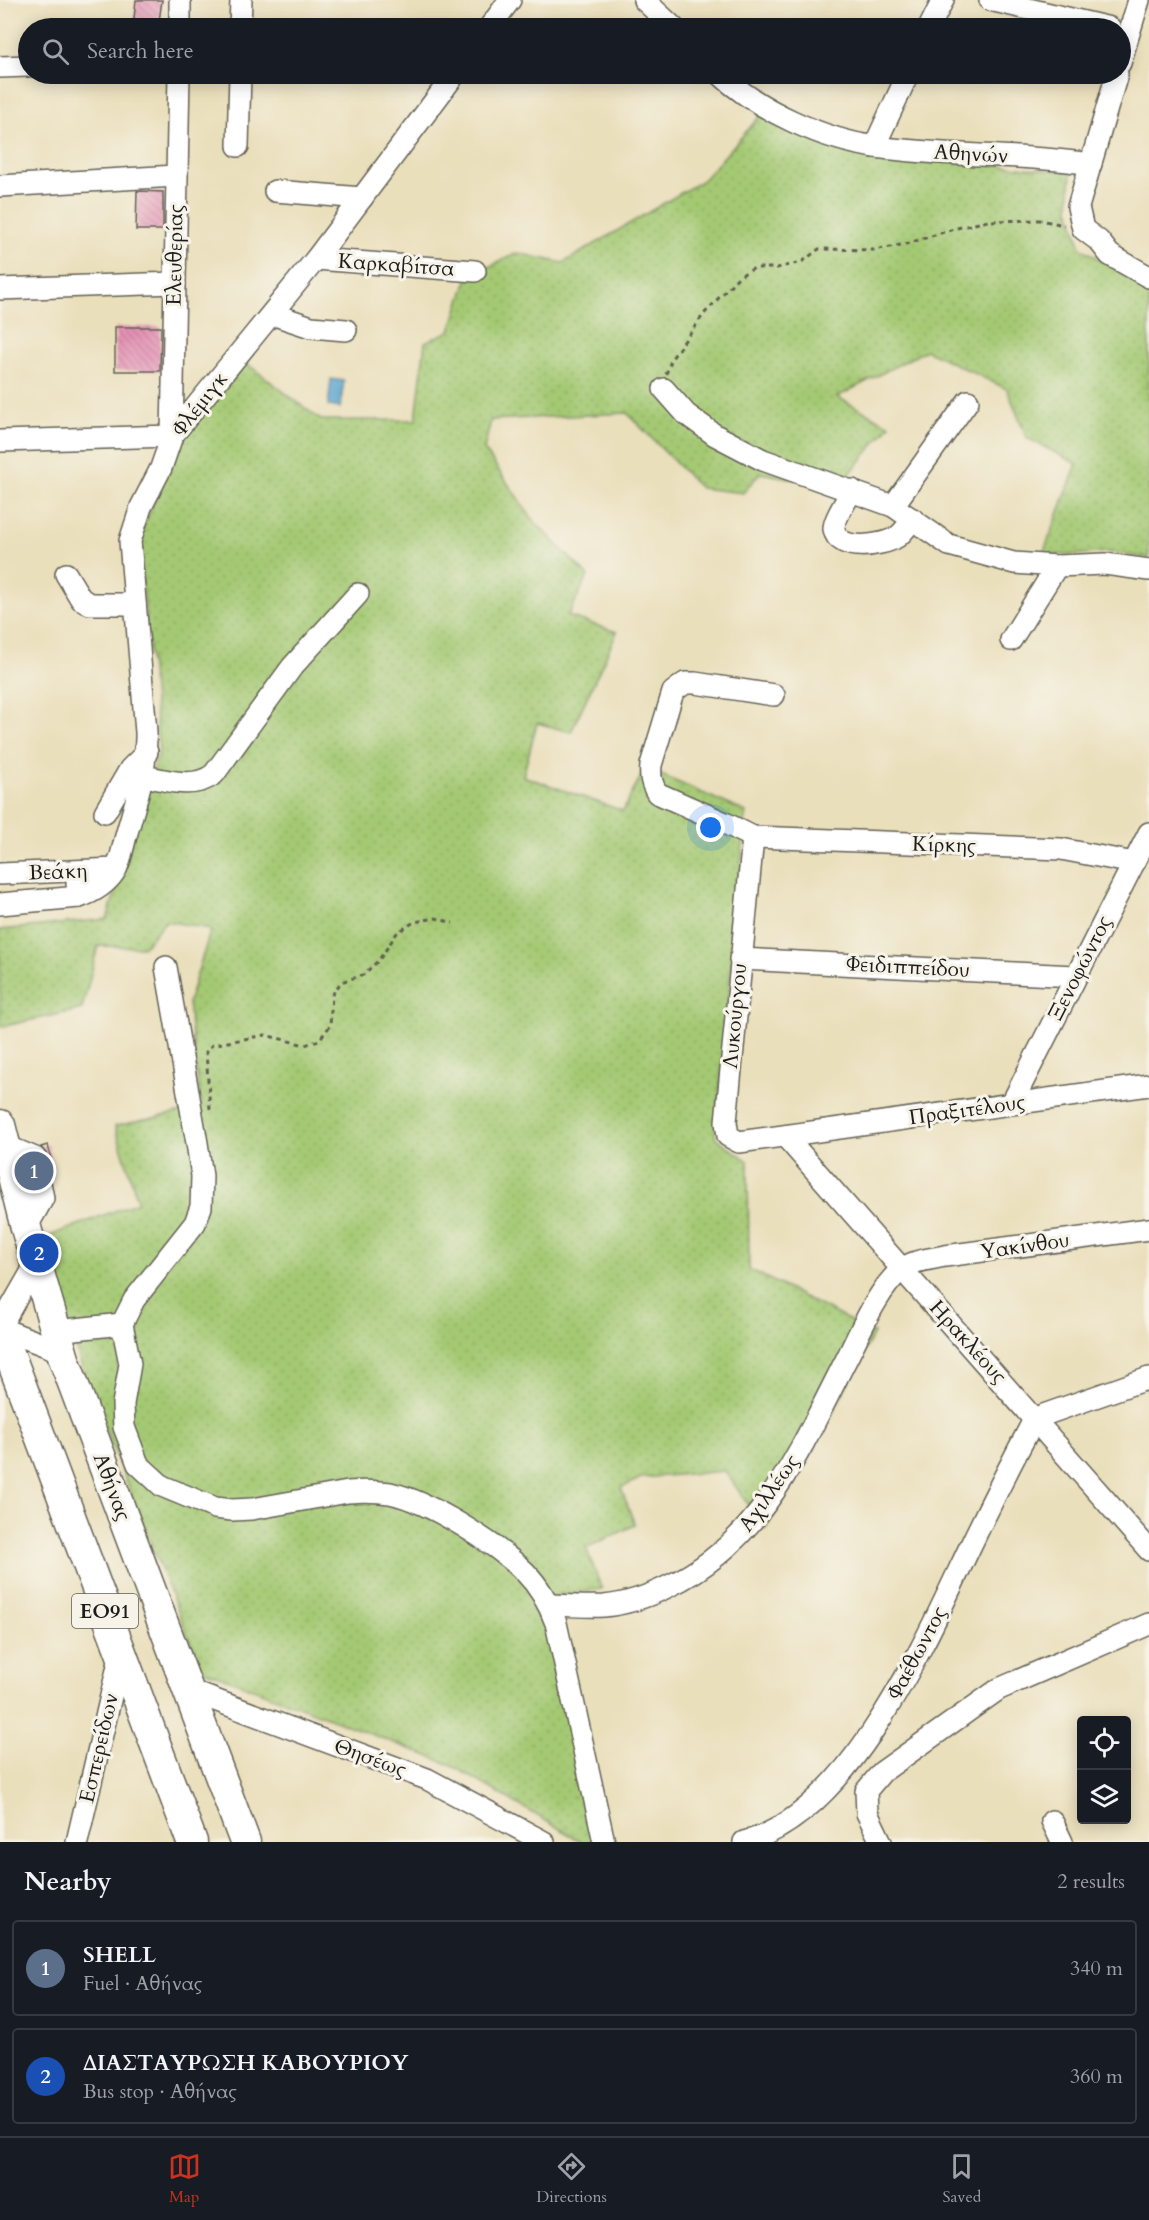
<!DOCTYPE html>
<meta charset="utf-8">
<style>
:root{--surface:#171b24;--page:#20242c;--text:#f1f3f6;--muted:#9ea1a6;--line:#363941;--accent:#c8321e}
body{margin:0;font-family:Cardo,serif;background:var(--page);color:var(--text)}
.controls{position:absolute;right:18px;bottom:18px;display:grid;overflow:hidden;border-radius:6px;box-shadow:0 3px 15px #0003}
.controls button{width:54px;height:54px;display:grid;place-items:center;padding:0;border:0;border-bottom:2px solid var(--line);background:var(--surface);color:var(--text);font:30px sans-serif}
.you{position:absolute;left:711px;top:828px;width:21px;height:21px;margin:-15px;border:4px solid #fff;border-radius:50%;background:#1a73e8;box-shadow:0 0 0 9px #1a73e833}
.badge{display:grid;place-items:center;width:39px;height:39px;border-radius:50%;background:var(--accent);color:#fff;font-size:20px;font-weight:700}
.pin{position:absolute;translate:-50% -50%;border:3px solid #fff;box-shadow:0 2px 6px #0006}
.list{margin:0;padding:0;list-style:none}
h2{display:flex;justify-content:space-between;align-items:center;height:78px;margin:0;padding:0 24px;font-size:26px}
h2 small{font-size:20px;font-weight:400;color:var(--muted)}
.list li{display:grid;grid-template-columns:39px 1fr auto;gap:18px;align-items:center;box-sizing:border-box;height:96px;margin:0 12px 12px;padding:0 12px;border:2px solid var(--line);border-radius:6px}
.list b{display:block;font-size:22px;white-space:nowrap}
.list p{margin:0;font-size:20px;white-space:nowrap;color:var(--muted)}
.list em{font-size:20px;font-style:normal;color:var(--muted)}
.icon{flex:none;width:33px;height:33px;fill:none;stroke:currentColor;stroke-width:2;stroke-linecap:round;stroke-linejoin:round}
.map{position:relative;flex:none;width:1149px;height:1842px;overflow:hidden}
.search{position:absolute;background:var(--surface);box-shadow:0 3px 15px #0003;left:18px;right:18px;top:18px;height:66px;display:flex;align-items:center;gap:15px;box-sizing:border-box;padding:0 21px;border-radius:33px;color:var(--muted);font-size:22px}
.sheet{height:294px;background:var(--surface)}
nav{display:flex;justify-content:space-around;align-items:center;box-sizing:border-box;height:84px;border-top:2px solid var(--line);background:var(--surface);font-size:16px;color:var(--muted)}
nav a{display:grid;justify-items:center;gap:3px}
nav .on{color:var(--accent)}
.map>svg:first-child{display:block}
.grass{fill:url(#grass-dots);stroke:#607248;stroke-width:1.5}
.water{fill:#55a2ce;stroke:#385f75;stroke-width:1.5}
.building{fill:url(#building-back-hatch)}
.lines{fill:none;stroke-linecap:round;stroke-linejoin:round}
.minor-casing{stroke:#646054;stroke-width:24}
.highway-casing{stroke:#646054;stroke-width:33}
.path{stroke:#646054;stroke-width:3;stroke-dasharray:4.5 4.5;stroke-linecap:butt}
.minor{stroke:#fff;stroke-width:21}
.highway{stroke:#fff;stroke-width:30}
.labels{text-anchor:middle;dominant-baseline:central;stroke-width:6;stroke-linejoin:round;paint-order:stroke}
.shield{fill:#f7f3e8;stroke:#5e5c59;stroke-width:1.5}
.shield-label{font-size:20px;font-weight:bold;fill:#1c1c1c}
.street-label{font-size:21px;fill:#1c1c1c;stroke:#f7f3e8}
</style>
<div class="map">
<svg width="1149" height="1842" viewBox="0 0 1149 1842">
<defs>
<pattern id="grass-dots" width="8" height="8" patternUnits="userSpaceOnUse" patternTransform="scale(1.5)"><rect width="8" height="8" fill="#a4c973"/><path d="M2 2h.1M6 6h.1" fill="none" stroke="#8dac63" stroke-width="1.8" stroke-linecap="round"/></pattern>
<pattern id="building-back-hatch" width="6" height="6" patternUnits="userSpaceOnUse" patternTransform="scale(1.5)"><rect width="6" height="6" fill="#e593b6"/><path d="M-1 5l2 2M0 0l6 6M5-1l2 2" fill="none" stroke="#b97793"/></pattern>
</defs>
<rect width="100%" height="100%" fill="#f7f3e8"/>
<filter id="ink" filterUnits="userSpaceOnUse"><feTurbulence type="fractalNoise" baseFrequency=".0167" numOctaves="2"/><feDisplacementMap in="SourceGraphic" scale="12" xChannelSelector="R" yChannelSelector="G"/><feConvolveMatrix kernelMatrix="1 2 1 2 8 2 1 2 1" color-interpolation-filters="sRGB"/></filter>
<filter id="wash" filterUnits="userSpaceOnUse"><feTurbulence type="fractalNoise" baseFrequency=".008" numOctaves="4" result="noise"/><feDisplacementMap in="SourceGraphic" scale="24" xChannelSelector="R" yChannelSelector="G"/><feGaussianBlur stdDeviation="1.35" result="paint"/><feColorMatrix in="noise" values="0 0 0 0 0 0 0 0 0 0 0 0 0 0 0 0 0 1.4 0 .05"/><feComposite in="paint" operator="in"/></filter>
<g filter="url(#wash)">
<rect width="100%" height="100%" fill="#eadfbb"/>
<path class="grass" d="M762 114 828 144 883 159 954 161 1071 172 1069 208 1081 248 1149 289V558L1107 552 1073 555 1043 554 1077 464 1027 438 1007 389 926 350 837 397 890 425 839 487 760 473 743 493 700 488 627 413 491 420 484 449 533 520 588 576 568 616 617 632 571 732 537 723 523 776 623 811 645 768 746 812 715 1137 748 1161 749 1269 874 1333 808 1460 765 1529 725 1471 641 1478 621 1488 635 1525 586 1548 602 1589 541 1598 595 1842H582L449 1764 201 1669 85 1378 44 1238 138 1202 115 1126 201 1108 188 1003 211 929 166 921 143 947 98 946 82 1009 0 1027V930L107 919 159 751 138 538 181 442 246 363 321 420H416L425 342 450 331 468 277 517 253 563 263 703 180Z"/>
<path class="water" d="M331 379 344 381 340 408 328 406Z"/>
<g id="blocks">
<g class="building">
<path d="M136 0H162L158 28H133Z"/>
<path d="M137 191 163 192V230H136Z"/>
<path d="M115 327H161L160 371H115Z"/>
<path d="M48 1145 53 1170 51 1171 47 1155 41 1147Z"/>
</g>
</g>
</g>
<g filter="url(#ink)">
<use href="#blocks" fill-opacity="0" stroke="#646054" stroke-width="1.5"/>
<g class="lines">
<defs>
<g id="minor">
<path d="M644 0 674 28"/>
<path d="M990 0 1110 28"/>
<path d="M180 28V0"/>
<path d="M240 28 241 0"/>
<path d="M489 28 510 0"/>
<path d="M929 28 943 0"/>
<path d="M1120 63 1139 0"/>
<path d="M0 67 28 66"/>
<path d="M720 74C758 110 824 140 876 147 947 157 1019 153 1091 164"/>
<path d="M1117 74 1078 207 1083 229 1099 241 1110 255 1149 277"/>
<path d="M238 146 240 74"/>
<path d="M874 147 908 74"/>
<path d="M0 186 176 176"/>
<path d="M275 191 362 198"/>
<path d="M316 259 475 271"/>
<path d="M0 289 175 283"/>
<path d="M272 314 311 327 346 330"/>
<path d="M664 389 686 414 715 435 763 460 893 506 949 545 1014 563 1057 566 1105 564 1149 570"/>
<path d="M172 436 179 74"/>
<path d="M0 441 172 436"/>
<path d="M852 490C848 498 833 521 834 529 838 553 882 546 897 537 903 533 908 525 913 519"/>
<path d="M893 506 968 401"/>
<path d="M66 574 81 599 90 604H135"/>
<path d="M1011 640 1057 566"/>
<path d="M774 695 695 683H685L673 692 651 765C650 776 651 783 657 793L725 823 753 837 1061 849 1134 863"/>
<path d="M144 776C167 780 194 790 214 774L292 667 358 594"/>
<path d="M105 812 130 769 147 752"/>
<path d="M753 837 726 1122 728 1136 739 1142 1149 1085"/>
<path d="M0 874 116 869"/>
<path d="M79 897C94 892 106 885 115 871 121 861 123 846 126 836 136 800 147 771 146 732L130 541 141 507 161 468 172 436 316 259 455 74"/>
<path d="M0 904 79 897 77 884"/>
<path d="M740 959 1075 976"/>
<path d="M1012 1103 1149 833"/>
<path d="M785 1136 1149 1550"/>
<path d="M4 1145 35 1158 43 1198 26 1228"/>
<path d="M122 1324 130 1364 123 1404 124 1427 138 1464 162 1486 215 1508 232 1510 252 1509 348 1492C362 1491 376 1491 390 1493 431 1502 495 1543 525 1572 540 1587 549 1604 556 1623L604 1842"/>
<path d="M0 1327 36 1264"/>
<path d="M0 1328 62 1352"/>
<path d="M56 1331 122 1324 134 1300 195 1223 201 1207 202 1176 197 1143 166 967"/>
<path d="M1035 1418 1149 1378"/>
<path d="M549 1605C567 1605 586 1607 604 1606 627 1604 649 1596 669 1586 764 1541 802 1445 847 1358 861 1330 878 1289 902 1269 914 1260 931 1259 945 1256L1149 1229"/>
<path d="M188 1690 427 1779 544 1842"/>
<path d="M1052 1821 1062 1842"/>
<path d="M77 1842 121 1653"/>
<path d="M744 1842C851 1815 926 1639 969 1549 990 1505 1012 1461 1035 1418"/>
<path d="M881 1842 867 1813 866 1791 882 1772 999 1689 1149 1624"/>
</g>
<g id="highway">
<path d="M0 1125 26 1228 64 1359 245 1842"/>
<path d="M0 1329 192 1842"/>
</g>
</defs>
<use href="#minor" class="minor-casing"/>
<use href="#highway" class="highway-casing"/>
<g class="path">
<path d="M666 374 672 358 704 314 739 276 755 268H777L802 262 819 249 874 250 906 244 957 228 988 221 1040 220 1064 225"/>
<path d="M210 1109 206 1052 212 1045 265 1035 305 1045 319 1040 330 1026 332 995 341 982 363 975 379 960 397 933 414 922 436 918 453 923"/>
</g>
<use href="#minor" class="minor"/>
<use href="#highway" class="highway"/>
</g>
</g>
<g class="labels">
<rect class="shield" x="72" y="1594" width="66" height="34" rx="4.5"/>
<g class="shield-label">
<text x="105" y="1611">ΕΟ91</text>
</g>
<g class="street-label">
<text transform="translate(971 154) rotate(3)">Αθηνών</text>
<text transform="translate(175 255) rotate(-89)">Ελευθερίας</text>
<text transform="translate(396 265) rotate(4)">Καρκαβίτσα</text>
<text transform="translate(200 404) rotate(-52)">Φλέμιγκ</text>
<text transform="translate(944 845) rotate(2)">Κίρκης</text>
<text transform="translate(58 872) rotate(-2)">Βεάκη</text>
<text transform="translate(908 967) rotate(3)">Φειδιππείδου</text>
<text transform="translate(1080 968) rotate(-63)">Ξενοφώντος</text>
<text transform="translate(735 1016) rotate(-85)">Λυκούργου</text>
<text transform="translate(967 1110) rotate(-8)">Πραξιτέλους</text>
<text transform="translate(1025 1246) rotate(-8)">Υακίνθου</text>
<text transform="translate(968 1342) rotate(48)">Ηρακλέους</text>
<text transform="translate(112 1487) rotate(69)">Αθήνας</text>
<text transform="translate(769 1493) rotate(-55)">Αχιλλέως</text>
<text transform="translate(917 1653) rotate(-62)">Φαέθωντος</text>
<text transform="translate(99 1748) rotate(-77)">Εσπερείδων</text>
<text transform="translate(370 1758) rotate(20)">Θησέως</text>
</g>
</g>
</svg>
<div class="controls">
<button><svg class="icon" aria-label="locate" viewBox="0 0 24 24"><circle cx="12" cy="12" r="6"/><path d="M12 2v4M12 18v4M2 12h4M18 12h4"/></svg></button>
<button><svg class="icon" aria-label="layers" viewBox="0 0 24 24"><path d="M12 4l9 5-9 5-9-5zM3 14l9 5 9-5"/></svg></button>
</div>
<div class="you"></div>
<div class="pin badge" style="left:34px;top:1171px;background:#5c6f8a">1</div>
<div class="pin badge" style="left:39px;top:1253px;background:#1a4fb4">2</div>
<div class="search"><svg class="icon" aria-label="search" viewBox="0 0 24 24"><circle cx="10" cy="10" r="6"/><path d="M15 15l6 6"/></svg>Search here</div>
</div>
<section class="sheet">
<h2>Nearby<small>2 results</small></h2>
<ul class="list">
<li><span class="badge" style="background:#5c6f8a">1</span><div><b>SHELL</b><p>Fuel · Αθήνας</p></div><em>340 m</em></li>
<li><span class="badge" style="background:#1a4fb4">2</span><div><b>ΔΙΑΣΤΑΥΡΩΣΗ ΚΑΒΟΥΡΙΟΥ</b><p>Bus stop · Αθήνας</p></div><em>360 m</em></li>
</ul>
</section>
<nav>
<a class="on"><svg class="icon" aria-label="map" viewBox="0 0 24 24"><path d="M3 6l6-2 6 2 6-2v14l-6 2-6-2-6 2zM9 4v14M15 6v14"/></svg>Map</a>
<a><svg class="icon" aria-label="directions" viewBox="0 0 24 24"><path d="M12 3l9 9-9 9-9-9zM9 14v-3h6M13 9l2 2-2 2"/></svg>Directions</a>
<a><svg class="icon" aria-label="saved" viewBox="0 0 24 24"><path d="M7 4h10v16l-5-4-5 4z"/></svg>Saved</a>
</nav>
